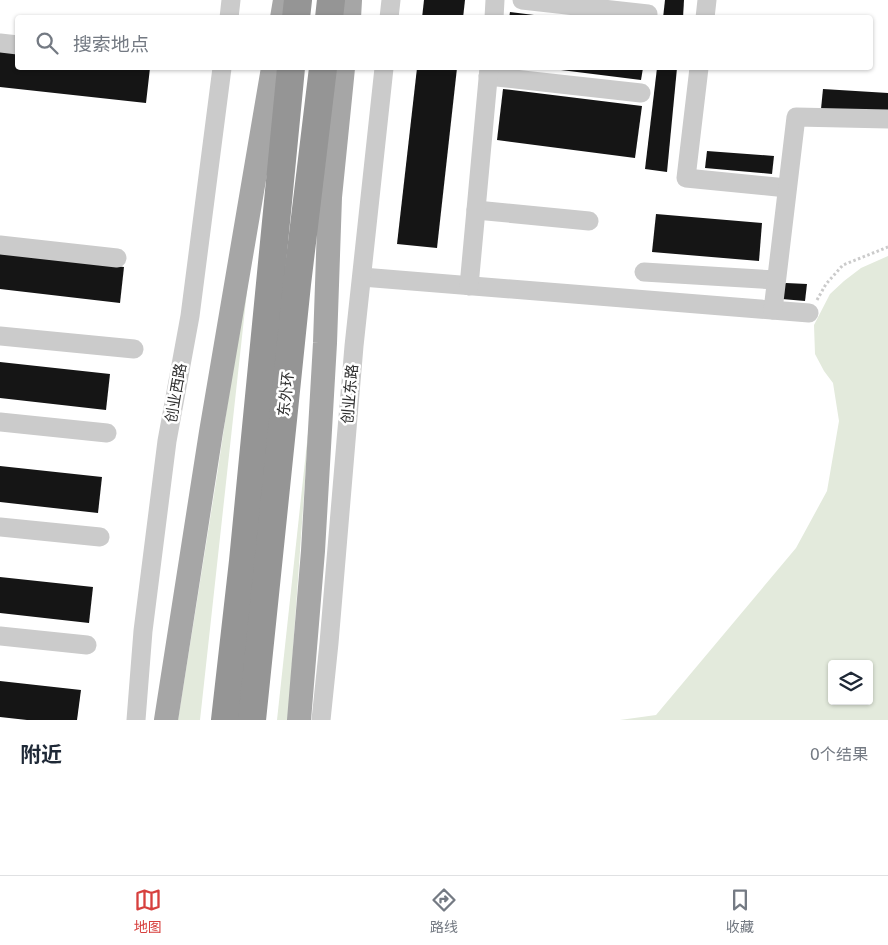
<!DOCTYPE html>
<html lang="zh">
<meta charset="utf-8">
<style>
:root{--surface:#fff;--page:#f2f2f3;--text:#1f2937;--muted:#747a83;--line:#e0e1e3;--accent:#d7403e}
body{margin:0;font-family:"DejaVu Sans","Noto Sans SC",sans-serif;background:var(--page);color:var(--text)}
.controls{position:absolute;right:15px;bottom:15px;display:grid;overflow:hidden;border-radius:5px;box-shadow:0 1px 4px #0004}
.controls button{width:45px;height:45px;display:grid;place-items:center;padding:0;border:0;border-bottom:1px solid var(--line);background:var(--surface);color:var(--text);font:25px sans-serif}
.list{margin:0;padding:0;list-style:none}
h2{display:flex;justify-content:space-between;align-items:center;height:65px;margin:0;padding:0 20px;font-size:21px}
h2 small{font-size:16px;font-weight:400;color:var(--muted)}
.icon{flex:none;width:28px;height:28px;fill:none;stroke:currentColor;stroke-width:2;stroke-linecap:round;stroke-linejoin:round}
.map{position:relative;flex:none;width:888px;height:720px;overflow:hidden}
.search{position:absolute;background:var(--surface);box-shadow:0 1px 4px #0004;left:15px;right:15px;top:15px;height:55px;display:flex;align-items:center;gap:12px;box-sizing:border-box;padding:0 18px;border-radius:5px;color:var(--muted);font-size:19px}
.sheet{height:155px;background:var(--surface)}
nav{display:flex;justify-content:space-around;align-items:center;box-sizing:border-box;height:70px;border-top:1px solid var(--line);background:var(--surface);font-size:14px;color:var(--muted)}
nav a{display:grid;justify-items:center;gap:2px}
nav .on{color:var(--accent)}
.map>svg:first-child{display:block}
.green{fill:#e3eadc;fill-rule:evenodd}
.building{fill:#151515}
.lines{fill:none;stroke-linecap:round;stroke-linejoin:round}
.path{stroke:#cbcbcb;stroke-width:3;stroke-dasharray:2.5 2.5;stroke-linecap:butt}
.minor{stroke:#cbcbcb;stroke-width:19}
.major{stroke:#a6a6a6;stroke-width:24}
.highway{stroke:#959595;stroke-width:28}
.labels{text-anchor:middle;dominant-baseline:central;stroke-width:5;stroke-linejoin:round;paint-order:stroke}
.street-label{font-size:15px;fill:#2e2e2e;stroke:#fff}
</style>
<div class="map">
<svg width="888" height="720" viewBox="0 0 888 720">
<rect width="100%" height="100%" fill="#fff"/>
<g class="green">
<path d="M256 209 200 720H178L218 469Z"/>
<path d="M888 256V720H620L656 715 796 548 827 491 839 421 833 383 824 371 815 354 814 325 830 294 844 281 861 268ZM832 664H869V701H832Z"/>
<path d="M309 424 288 720H277Z"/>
</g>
<g class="building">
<path d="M424 0H465L463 18H422Z"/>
<path d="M665 0H684L683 18H663Z"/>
<path d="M510 12 542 16V18H509Z"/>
<path d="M0 51 18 53V68H150L146 103 0 87Z"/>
<path d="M417 68H457L437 248 397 244Z"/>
<path d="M545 68H643L641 80Z"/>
<path d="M657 68H677L667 172 645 169Z"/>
<path d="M503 89 642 106 635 158 497 140Z"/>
<path d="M823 89 888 93V114L821 109Z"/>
<path d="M707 151 774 156 772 174 705 168Z"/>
<path d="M656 214 762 223 759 261 652 252Z"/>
<path d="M0 253 124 267 120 303 0 289Z"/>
<path d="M786 283 807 284 805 301 782 299 784 284Z"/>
<path d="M0 362 110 374 106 410 0 398Z"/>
<path d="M0 466 102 477 98 513 0 502Z"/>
<path d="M0 577 93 587 89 623 0 613Z"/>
<path d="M0 681 81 690 77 720H27L0 717Z"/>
</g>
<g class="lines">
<path class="path" d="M817 300 826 284 843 265 888 247"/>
<g class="minor">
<path d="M522 0 648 14"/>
<path d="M229 18 231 0"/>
<path d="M389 18 391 0"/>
<path d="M494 18 495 0"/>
<path d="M705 18 707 0"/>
<path d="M0 43 18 45"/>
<path d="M699 68 686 178 787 188"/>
<path d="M488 76 641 93"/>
<path d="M476 210 589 221"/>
<path d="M0 245 117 258"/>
<path d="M644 272 776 280"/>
<path d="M362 277 809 313"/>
<path d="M469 286 489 68"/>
<path d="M773 310 796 117 888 119"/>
<path d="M0 336 134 349"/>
<path d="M0 422 107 433"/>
<path d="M0 527 100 537"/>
<path d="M0 636 87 645"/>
<path d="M136 720 143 631 167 441 190 316 222 68"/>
<path d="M321 720 329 643 354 346 384 68"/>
</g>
<g class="major">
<path d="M282 18 285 0"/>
<path d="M349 18 350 0"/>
<path d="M166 720 211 432 273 68"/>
<path d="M299 720 313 551 325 343 330 197 343 68"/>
</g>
<g class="highway">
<path d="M296 18 298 0"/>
<path d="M329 18 331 0"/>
<path d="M225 720 243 561 291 68"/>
<path d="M252 720 297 284 323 68"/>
</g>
</g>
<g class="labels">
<g class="street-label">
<text transform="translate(176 393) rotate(-80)">创业西路</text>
<text transform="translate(286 394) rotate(-84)">东外环</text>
<text transform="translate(350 394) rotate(-85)">创业东路</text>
</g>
</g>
</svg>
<div class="controls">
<button><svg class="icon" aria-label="layers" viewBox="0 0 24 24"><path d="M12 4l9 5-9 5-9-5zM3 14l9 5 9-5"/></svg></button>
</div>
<div class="search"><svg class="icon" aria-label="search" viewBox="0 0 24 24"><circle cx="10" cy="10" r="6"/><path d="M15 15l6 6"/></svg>搜索地点</div>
</div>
<section class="sheet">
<h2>附近<small>0个结果</small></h2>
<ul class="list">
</ul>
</section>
<nav>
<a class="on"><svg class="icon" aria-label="map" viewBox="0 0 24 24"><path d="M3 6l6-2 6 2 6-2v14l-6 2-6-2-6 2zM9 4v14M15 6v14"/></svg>地图</a>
<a><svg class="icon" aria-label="directions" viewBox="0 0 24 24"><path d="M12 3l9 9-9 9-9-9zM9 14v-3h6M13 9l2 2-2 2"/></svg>路线</a>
<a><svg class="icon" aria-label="saved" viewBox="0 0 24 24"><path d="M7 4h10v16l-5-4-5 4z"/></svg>收藏</a>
</nav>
